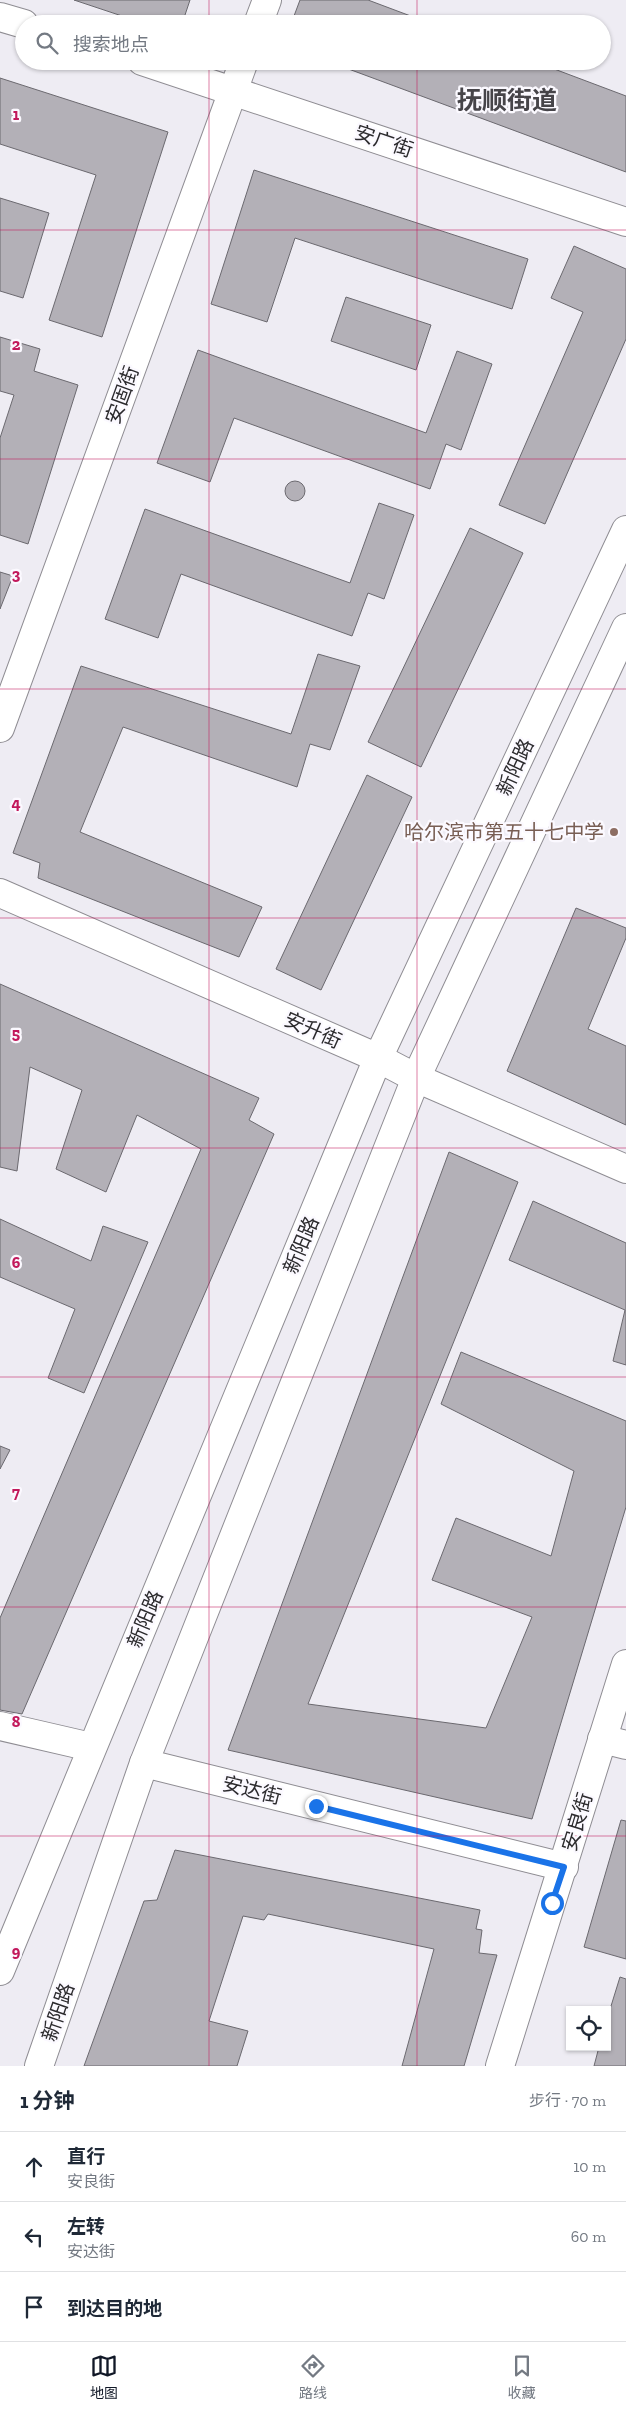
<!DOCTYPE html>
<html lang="zh">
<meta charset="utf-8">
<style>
:root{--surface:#fff;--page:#f6f6f7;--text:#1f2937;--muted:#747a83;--line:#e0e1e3;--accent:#111827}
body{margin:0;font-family:"Zilla Slab","Noto Sans SC",serif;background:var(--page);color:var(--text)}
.controls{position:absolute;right:15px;bottom:15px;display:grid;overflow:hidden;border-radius:0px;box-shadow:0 1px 4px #0004}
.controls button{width:45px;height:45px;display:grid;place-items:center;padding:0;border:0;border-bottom:1px solid var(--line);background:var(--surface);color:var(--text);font:25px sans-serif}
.stop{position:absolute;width:15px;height:15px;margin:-11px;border:4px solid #1a73e8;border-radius:50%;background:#fff}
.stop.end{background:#1a73e8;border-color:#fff;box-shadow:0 1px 5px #0008}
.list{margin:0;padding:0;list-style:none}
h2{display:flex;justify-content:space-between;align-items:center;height:65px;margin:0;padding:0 20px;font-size:21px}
h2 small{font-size:16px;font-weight:400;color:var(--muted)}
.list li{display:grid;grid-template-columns:32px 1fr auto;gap:15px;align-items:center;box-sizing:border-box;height:70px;padding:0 20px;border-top:1px solid var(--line)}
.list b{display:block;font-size:19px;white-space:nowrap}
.list p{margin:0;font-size:16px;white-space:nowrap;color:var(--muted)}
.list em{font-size:16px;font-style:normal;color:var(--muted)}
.icon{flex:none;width:28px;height:28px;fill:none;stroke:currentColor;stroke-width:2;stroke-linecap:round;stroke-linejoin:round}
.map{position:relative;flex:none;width:626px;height:2066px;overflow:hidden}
.search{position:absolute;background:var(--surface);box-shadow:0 1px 4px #0004;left:15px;right:15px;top:15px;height:55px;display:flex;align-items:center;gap:12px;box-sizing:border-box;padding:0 18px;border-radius:28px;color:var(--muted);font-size:19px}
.sheet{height:275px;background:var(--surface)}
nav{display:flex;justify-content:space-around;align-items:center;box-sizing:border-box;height:70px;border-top:1px solid var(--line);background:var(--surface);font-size:14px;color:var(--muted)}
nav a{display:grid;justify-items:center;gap:2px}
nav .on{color:var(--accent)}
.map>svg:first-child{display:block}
.building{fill:#b3b0b7;stroke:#6b696f}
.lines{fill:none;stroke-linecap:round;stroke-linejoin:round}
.secondary-casing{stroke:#8f8d93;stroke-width:30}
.highway-casing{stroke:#8f8d93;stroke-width:30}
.secondary{stroke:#fff;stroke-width:28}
.highway{stroke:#fff;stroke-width:28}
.route{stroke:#1a73e8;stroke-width:6}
.grid{fill:none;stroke:#c2185b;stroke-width:1;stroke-opacity:0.55}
.education-dot{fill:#8d6e63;stroke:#fbf9ff;stroke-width:2}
.labels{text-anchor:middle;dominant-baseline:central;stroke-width:4.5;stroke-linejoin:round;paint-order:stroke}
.street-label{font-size:20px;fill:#2c2b2e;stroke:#fbf9ff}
.education-label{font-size:20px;fill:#785e54;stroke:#fbf9ff;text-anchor:end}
.district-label{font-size:25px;font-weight:bold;fill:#464449;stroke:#fbf9ff}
.grid-label{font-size:16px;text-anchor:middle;font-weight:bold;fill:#c2185b;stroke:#fbf9ff;stroke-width:4.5;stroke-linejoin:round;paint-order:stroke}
</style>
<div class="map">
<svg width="626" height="2066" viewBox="0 0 626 2066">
<rect width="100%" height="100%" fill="#eeecf3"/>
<g class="building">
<path d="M74 0H190L182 24H146Z"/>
<path d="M300 0H368L432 24H291Z"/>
<path d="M327 61H533L626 96V172Z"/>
<path d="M0 78 168 132 102 337 49 320 96 175 0 144Z"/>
<path d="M254 170 528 259 512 309 295 238 267 322 211 304Z"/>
<path d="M0 198 49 213 23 298 0 291Z"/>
<path d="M574 246 626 269V339L545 524 499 505 583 312 551 298Z"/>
<path d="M346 297 431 325 416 370 331 341Z"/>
<path d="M0 337 40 349 34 371 78 385 28 544 0 535V438L14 395 0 391Z"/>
<path d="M198 350 426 433 457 351 492 364 461 450 446 444 430 489 234 418 210 482 157 463Z"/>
<circle cx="295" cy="491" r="10"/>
<path d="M379 503 414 515 384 599 368 593 352 636 181 574 158 638 105 619 145 509 350 583Z"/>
<path d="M470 528 523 553 421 767 368 742Z"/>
<path d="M0 572 13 576 0 609Z"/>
<path d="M318 654 360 666 330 750 310 744 297 787 123 727 80 832 262 907 239 957 38 878 40 863 13 853 81 666 291 734Z"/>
<path d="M367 775 412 797 321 990 276 969Z"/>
<path d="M576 908 626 928V938L588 1029 626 1046V1125L507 1071Z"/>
<path d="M0 984 259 1098 249 1120 274 1134 22 1714 0 1710V1618L201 1149 137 1115 106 1192 56 1169 82 1090 30 1067 17 1171 0 1167Z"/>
<path d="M449 1152 518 1182 308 1704 486 1728 532 1617 432 1580 456 1518 551 1556 574 1471 441 1404 461 1352 626 1421V1507L532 1819 228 1750Z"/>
<path d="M533 1201 626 1243V1365L613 1361 625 1310 509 1260Z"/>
<path d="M0 1219 91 1261 103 1226 148 1242 84 1393 48 1378 75 1309 0 1277Z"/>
<path d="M0 1446 10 1450 0 1469Z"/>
<path d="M621 1820 626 1821V1959L584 1947Z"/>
<path d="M175 1850 480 1910 476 1929 482 1930 479 1953 497 1955 464 2066H402L434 1949 268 1914 264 1920 243 1916 209 2021 248 2031 237 2066H84L144 1901 157 1900Z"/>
<path d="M620 1977 626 1979V2066H594L599 2047H607V2019Z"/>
</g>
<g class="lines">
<defs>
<g id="secondary">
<path d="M0 17 24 24"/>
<path d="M258 24 267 0"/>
<path d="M142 61 626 222"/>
<path d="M0 728 244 61"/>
<path d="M0 893 378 1058 416 1078 626 1169"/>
<path d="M0 1726 91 1747"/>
<path d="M602 1739 626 1745"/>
<path d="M144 1763 564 1867"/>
<path d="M500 2066 626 1664"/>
</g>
<g id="highway">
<path d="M0 1971 378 1058 626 530"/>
<path d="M39 2066 144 1763 416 1078 626 628"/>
</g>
</defs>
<use href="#secondary" class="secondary-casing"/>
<use href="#highway" class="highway-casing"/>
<use href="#secondary" class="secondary"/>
<use href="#highway" class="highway"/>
</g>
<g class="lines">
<path class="route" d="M316 1806 564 1867 552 1903"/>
</g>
<path class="grid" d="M209 0V24M417 0V24M209 61V2066M417 61V2066M0 230H626M0 459H626M0 689H626M0 918H626M0 1148H626M0 1377H626M0 1607H626M0 1836H626"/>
<circle class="education-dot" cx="614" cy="832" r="5"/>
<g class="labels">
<g class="street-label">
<text transform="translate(384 141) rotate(19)">安广街</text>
<text transform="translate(122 395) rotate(-70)">安固街</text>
<text transform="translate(515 767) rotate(-65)">新阳路</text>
<text transform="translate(313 1030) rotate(24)">安升街</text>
<text transform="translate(301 1245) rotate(-67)">新阳路</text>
<text transform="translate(145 1619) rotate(-67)">新阳路</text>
<text transform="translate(252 1790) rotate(14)">安达街</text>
<text transform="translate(577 1822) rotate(-73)">安良街</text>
<text transform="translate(58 2012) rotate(-71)">新阳路</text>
</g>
<g class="education-label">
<text x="604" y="832">哈尔滨市第五十七中学</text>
</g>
<g class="district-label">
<text x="507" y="100">抚顺街道</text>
</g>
</g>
<g class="grid-label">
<text x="16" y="120">1</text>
<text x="16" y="350">2</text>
<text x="16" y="580">3</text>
<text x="16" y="809">4</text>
<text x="16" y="1039">5</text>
<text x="16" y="1268">6</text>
<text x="16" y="1498">7</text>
<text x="16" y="1727">8</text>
<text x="16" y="1957">9</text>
</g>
</svg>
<div class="controls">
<button><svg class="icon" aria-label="locate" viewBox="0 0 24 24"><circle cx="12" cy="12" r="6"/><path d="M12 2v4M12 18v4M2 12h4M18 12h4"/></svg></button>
</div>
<div class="stop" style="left:552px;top:1903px"></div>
<div class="stop end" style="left:316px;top:1806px"></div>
<div class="search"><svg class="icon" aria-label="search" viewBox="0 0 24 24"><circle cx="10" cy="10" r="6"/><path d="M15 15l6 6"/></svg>搜索地点</div>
</div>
<section class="sheet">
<h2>1 分钟<small>步行 · 70 m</small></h2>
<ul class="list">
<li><svg class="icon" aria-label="ahead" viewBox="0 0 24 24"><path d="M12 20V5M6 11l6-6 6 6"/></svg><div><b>直行</b><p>安良街</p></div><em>10 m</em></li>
<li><svg class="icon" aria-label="left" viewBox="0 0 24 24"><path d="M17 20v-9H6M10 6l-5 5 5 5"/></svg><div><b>左转</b><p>安达街</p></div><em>60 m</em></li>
<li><svg class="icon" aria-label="arrive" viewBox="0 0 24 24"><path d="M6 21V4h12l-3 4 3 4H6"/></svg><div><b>到达目的地</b></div></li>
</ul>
</section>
<nav>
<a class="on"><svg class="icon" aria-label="map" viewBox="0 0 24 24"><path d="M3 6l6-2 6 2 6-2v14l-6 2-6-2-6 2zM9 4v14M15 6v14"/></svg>地图</a>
<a><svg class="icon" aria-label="directions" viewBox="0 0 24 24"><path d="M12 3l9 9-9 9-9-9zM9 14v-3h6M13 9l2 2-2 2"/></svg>路线</a>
<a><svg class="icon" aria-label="saved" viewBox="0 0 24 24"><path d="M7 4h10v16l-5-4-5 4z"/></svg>收藏</a>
</nav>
